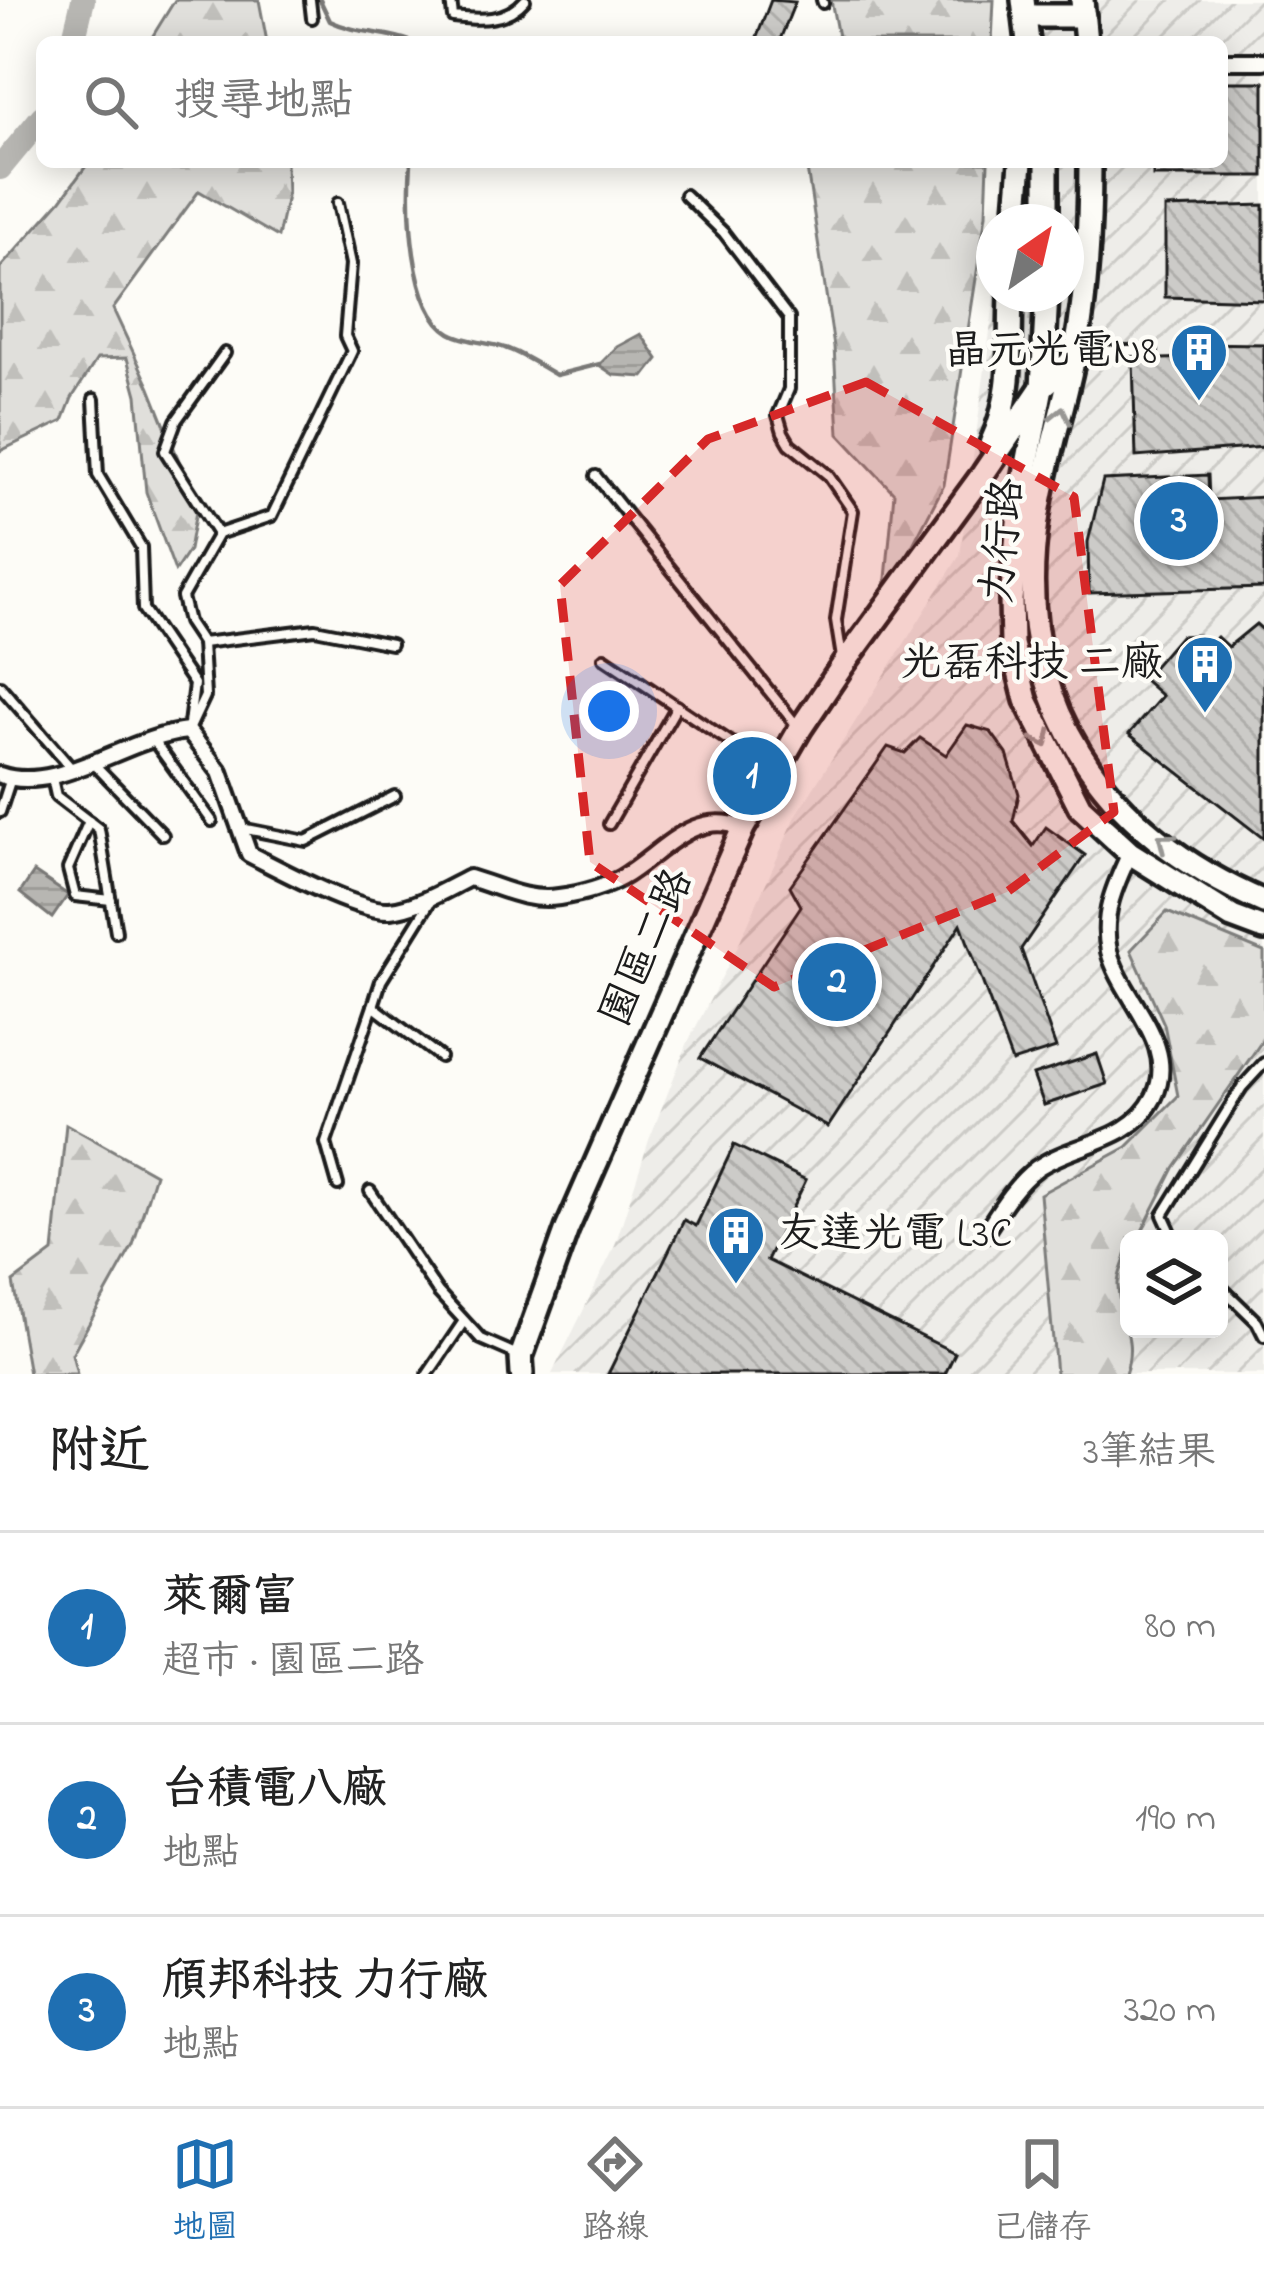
<!DOCTYPE html>
<html lang="zh-TW">
<meta charset="utf-8">
<style>
:root{--surface:#fff;--page:#f2f2f2;--text:#222;--muted:#767676;--line:#e0e0e0;--accent:#1f6fb2}
body{margin:0;font-family:"Indie Flower","LXGW WenKai TC",sans-serif;background:var(--page);color:var(--text)}
.controls{position:absolute;right:36px;bottom:36px;display:grid;overflow:hidden;border-radius:18px;box-shadow:0 6px 30px #0003}
.controls button{width:108px;height:108px;display:grid;place-items:center;padding:0;border:0;border-bottom:3px solid var(--line);background:var(--surface);color:var(--text);font:60px sans-serif}
.compass{position:absolute;left:976px;top:204px;width:108px;height:108px;border-radius:50%;background:var(--surface);box-shadow:0 6px 30px #0003;rotate:34deg}
.you{position:absolute;left:609px;top:711px;width:42px;height:42px;margin:-30px;border:9px solid #fff;border-radius:50%;background:#1a73e8;box-shadow:0 0 0 18px #1a73e833}
.badge{display:grid;place-items:center;width:78px;height:78px;border-radius:50%;background:var(--accent);color:#fff;font-size:39px;font-weight:700}
.pin{position:absolute;translate:-50% -50%;border:6px solid #fff;box-shadow:0 3px 12px #0006}
.list{margin:0;padding:0;list-style:none}
h2{display:flex;justify-content:space-between;align-items:center;height:156px;margin:0;padding:0 48px;font-size:51px}
h2 small{font-size:39px;font-weight:400;color:var(--muted)}
.list li{display:grid;grid-template-columns:78px 1fr auto;gap:36px;align-items:center;box-sizing:border-box;height:192px;padding:0 48px;border-top:3px solid var(--line)}
.list b{display:block;font-size:45px;white-space:nowrap}
.list p{margin:0;font-size:39px;white-space:nowrap;color:var(--muted)}
.list em{font-size:39px;font-style:normal;color:var(--muted)}
.icon{flex:none;width:66px;height:66px;fill:none;stroke:currentColor;stroke-width:2;stroke-linecap:round;stroke-linejoin:round}
.map{position:relative;flex:none;width:1264px;height:1374px;overflow:hidden}
.search{position:absolute;background:var(--surface);box-shadow:0 6px 30px #0003;left:36px;right:36px;top:36px;height:132px;display:flex;align-items:center;gap:30px;box-sizing:border-box;padding:0 42px;border-radius:18px;color:var(--muted);font-size:45px}
.sheet{height:732px;background:var(--surface)}
nav{display:flex;justify-content:space-around;align-items:center;box-sizing:border-box;height:168px;border-top:3px solid var(--line);background:var(--surface);font-size:33px;color:var(--muted)}
nav a{display:grid;justify-items:center;gap:6px}
nav .on{color:var(--accent)}
.map>svg:first-child{display:block}
.industrial{fill:url(#industrial-furrows);fill-rule:evenodd}
.grass{fill:url(#grass-tufts);stroke:#7e7e7c;stroke-width:3}
.forest{fill:url(#forest-firs);stroke:#7e7e7c;stroke-width:3}
.water{fill:url(#water-rules);stroke:#797876;stroke-width:3}
.lines{fill:none;stroke-linecap:round;stroke-linejoin:round}
.stream{stroke:#797876;stroke-width:4.5}
.river{stroke:#b7b6b2;stroke-width:24}
.building{fill:url(#building-back-hatch);stroke:#1c1c1c;stroke-width:3}
.lane-casing{stroke:#1c1c1c;stroke-width:16}
.street-casing{stroke:#1c1c1c;stroke-width:22}
.secondary-casing{stroke:#1c1c1c;stroke-width:30}
.lane{stroke:#fdfcf7;stroke-width:8}
.street{stroke:#fdfcf7;stroke-width:14}
.secondary{stroke:#fdfcf7;stroke-width:21}
.oneway{stroke:#989794}
.marked{fill:#d62828;fill-opacity:0.2;stroke:#d62828;stroke-width:9;stroke-dasharray:24 15;stroke-linejoin:round}
.labels{text-anchor:middle;dominant-baseline:central;stroke-width:9;stroke-linejoin:round;paint-order:stroke}
.poi-label{font-size:42px;fill:#1c1c1c;stroke:#fdfcf7;text-anchor:end}
.street-label{font-size:42px;fill:#1c1c1c;stroke:#fdfcf7}
</style>
<div class="map">
<svg width="1264" height="1374" viewBox="0 0 1264 1374">
<defs>
<pattern id="industrial-furrows" width="10" height="10" patternUnits="userSpaceOnUse" patternTransform="scale(3)"><rect width="10" height="10" fill="#eeede9"/><path d="M-1 1l2-2M0 10L10 0M9 11l2-2" fill="none" stroke="#cccbc7"/></pattern>
<pattern id="grass-tufts" width="24" height="20" patternUnits="userSpaceOnUse" patternTransform="scale(3)"><rect width="24" height="20" fill="#e0dfdb"/><path d="M3 7l-1-3M5 7V3M7 7l1-3M15 17l-1-3M17 17v-4M19 17l1-3" fill="none" stroke="#c0bfbb"/></pattern>
<pattern id="forest-firs" width="22" height="20" patternUnits="userSpaceOnUse" patternTransform="scale(3)"><rect width="22" height="20" fill="#e0dfdb"/><path d="M5 1l3.5 6h-7zM16 11l3.5 6h-7z" fill="#c0bfbb"/></pattern>
<pattern id="water-rules" width="6" height="5" patternUnits="userSpaceOnUse" patternTransform="scale(3)"><rect width="6" height="5" fill="#b7b6b2"/><path d="M0 2.5h6" fill="none" stroke="#9d9c98"/></pattern>
<pattern id="building-back-hatch" width="6" height="6" patternUnits="userSpaceOnUse" patternTransform="scale(3)"><rect width="6" height="6" fill="#cccbc8"/><path d="M-1 5l2 2M0 0l6 6M5-1l2 2" fill="none" stroke="#afaeab"/></pattern>
</defs>
<rect width="100%" height="100%" fill="#fdfcf7"/>
<filter id="ink" filterUnits="userSpaceOnUse"><feTurbulence type="fractalNoise" baseFrequency=".00833" numOctaves="2"/><feDisplacementMap in="SourceGraphic" scale="24" xChannelSelector="R" yChannelSelector="G"/><feConvolveMatrix kernelMatrix="1 2 1 2 8 2 1 2 1" color-interpolation-filters="sRGB"/></filter>
<g filter="url(#ink)">
<path class="industrial" d="M1010 0H1264V1374H552L614 1248 649 1140 688 1042 736 950 796 816 960 555 995 294H1066V222H1004L1009 162H1222V42H1018ZM1129 1239H1219V1329H1129Z"/>
<path class="grass" d="M1021 294H1036V384L1009 425Z"/>
<g class="forest">
<path d="M175 0H259L267 42H149Z"/>
<path d="M831 0H994L992 42H839Z"/>
<path d="M89 162H286L287 196 278 237 199 191 113 309 150 388 197 506 189 550 175 571 146 492 137 395 127 358 97 359 72 398 63 421 0 451V268L61 200Z"/>
<path d="M806 162H988L986 214 944 485 884 600 894 493 839 434 834 347Z"/>
<path d="M1167 912 1264 952V1038L1174 1168 1138 1239H1129C1129 1258 1117 1272 1118 1286 1119 1322 1138 1337 1125 1374H1056L1040 1194 1127 1147 1178 1096 1164 1024 1131 950Z"/>
<path d="M66 1124 155 1174 133 1245 72 1354 77 1374H29L13 1282 53 1252Z"/>
</g>
<g class="water">
<path d="M641 334 658 359 644 377 614 375 599 365 617 347Z"/>
<path d="M34 872 68 895 52 918 20 893Z"/>
</g>
<g class="lines">
<g class="stream">
<path d="M320 0 330 21C357 34 385 31 413 42"/>
<path d="M411 162C408 204 409 309 450 333 465 342 489 342 505 348 523 354 540 366 556 375L600 364"/>
</g>
<g class="river">
<path d="M73 42 83 0"/>
<path d="M0 168 42 117"/>
</g>
</g>
<g class="building">
<path d="M771 0 795 2 779 42H755Z"/>
<path d="M1222 82H1264V176H1153V162H1222Z"/>
<path d="M1264 205V300L1165 297V208Z"/>
<path d="M1190 343 1264 344V447L1136 457 1133 360 1190 358Z"/>
<path d="M1208 475 1209 500 1264 497V588L1089 593 1088 542 1103 480Z"/>
<path d="M1256 624 1264 631V839L1129 734 1162 696 1143 679 1180 636 1198 635 1208 644 1217 637 1228 647Z"/>
<path d="M967 725 991 732 1007 754 1019 794 1013 821 1033 846 1046 827 1085 855 1021 949 1056 1048 1012 1062 961 924 828 1127 700 1058 801 906 790 886 888 747 905 753 920 738 946 755Z"/>
<path d="M1097 1054 1107 1084 1044 1105 1033 1075Z"/>
<path d="M734 1145 806 1180 767 1260 955 1353 945 1374H608L684 1220 696 1226Z"/>
</g>
<g class="lines">
<defs>
<g id="lane">
<path d="M310 0 312 18"/>
<path d="M451 0 453 17C479 20 506 22 525 0"/>
<path d="M822 0 823 3"/>
<path d="M685 195 724 233 789 318V389L778 415 783 432 790 444 828 475 853 511 836 620 842 658"/>
<path d="M1080 358 1101 351H1152"/>
<path d="M94 399 98 475 141 547 143 609 194 684 189 724"/>
<path d="M596 476 798 727"/>
<path d="M218 534 165 451 176 421 225 353"/>
<path d="M202 643 315 629 391 644"/>
<path d="M604 658 774 771"/>
<path d="M0 686 72 769"/>
<path d="M189 730 205 696 202 643 188 622 182 597 218 534 272 516 352 351 345 336 351 264 338 203"/>
<path d="M154 741 212 821"/>
<path d="M92 762 163 835"/>
<path d="M52 778 56 796 99 829 116 932"/>
<path d="M0 812 11 778"/>
<path d="M89 821 68 869 75 896 111 900"/>
<path d="M609 824 677 706"/>
<path d="M241 828 306 841 395 796"/>
<path d="M430 902 381 981 373 1006 440 1057"/>
<path d="M338 1185 326 1143 373 1006"/>
<path d="M370 1191 438 1292 481 1339 520 1356"/>
<path d="M1174 1239 1163 1215 1242 1087 1264 1063"/>
<path d="M1219 1285 1257 1322 1264 1336"/>
<path d="M428 1374 464 1321"/>
</g>
<g id="street">
<path d="M1222 61H1264"/>
<path d="M0 775C58 795 126 737 188 731L220 772 249 854C281 870 357 912 390 910 418 907 445 890 469 878 500 887 526 902 559 897 580 894 603 888 621 878 661 855 692 808 743 828"/>
<path d="M984 1234C999 1211 1015 1184 1037 1168 1075 1142 1131 1143 1154 1097 1180 1044 1121 999 1109 951 1101 915 1115 885 1130 853"/>
</g>
<g id="secondary">
<path d="M1023 0 1028 42"/>
<path d="M1082 0 1086 42"/>
<path d="M1026 16H1084"/>
<path d="M1047 162V222"/>
<path d="M1090 162C1090 217 1088 271 1080 325 1070 391 1046 455 1037 521 1011 700 1101 832 1264 902"/>
<path d="M1016 222 1021 162"/>
<path d="M1047 294 1042 387 1020 501 1011 600 1012 644 1026 700 1080 807 1130 853 1232 917 1264 929"/>
<path d="M991 444C1014 395 1009 347 1011 294"/>
<path d="M522 1374 521 1357 567 1229 743 828 800 729 843 665 983 474 1042 387 1073 360"/>
</g>
</defs>
<use href="#lane" class="lane-casing"/>
<use href="#street" class="street-casing"/>
<use href="#secondary" class="secondary-casing"/>
<use href="#lane" class="lane"/>
<use href="#street" class="street"/>
<use href="#secondary" class="secondary"/>
</g>
<defs><path id="oneway-chevron" d="M-2-3.5L2.5 0L-2 3.5" fill="none" stroke-width="1.6" stroke-linecap="round" stroke-linejoin="round" transform="scale(3)"/></defs>
<g class="oneway">
<use href="#oneway-chevron" transform="translate(1061 415) rotate(-77)"/>
<use href="#oneway-chevron" transform="translate(1043 739) rotate(65)"/>
<use href="#oneway-chevron" transform="translate(1165 841) rotate(-142)"/>
</g>
</g>
<path class="marked" d="M866 382 1074 497 1114 812 1007 892 774 987 590 862 560 585 708 439Z"/>
<defs>
<symbol id="building-pin" viewBox="-11 -11 22 30"><path d="M0 17L-7.5 6A9.5 9.5 0 1 1 7.5 6Z" fill="#1f6fb2" stroke="#fdfcf7"/><path d="M-4-6H4V6H1V3H-1V6H-4ZM-2.5-4.3h1.7v1.8h-1.7ZM.8-4.3h1.7v1.8H.8ZM-2.5-1h1.7V.8h-1.7ZM.8-1h1.7V.8H.8Z" fill="#fff"/></symbol>
</defs>
<g fill-rule="evenodd">
<use href="#building-pin" x="1166" y="319" width="66" height="90"/>
<use href="#building-pin" x="1172" y="631" width="66" height="90"/>
<use href="#building-pin" x="703" y="1202" width="66" height="90"/>
</g>
<g class="labels">
<g class="poi-label">
<text x="1157" y="352">晶元光電N8</text>
<text x="1163" y="664">光磊科技 二廠</text>
<text x="778" y="1235" text-anchor="start">友達光電 L3C</text>
</g>
<g class="street-label">
<text transform="translate(1004 541) rotate(-85)">力行路</text>
<text transform="translate(648 948) rotate(-66)">園區二路</text>
</g>
</g>
</svg>
<div class="controls">
<button><svg class="icon" aria-label="layers" viewBox="0 0 24 24"><path d="M12 4l9 5-9 5-9-5zM3 14l9 5 9-5"/></svg></button>
</div>
<svg class="compass" viewBox="-18 -18 36 36"><path d="M0-13l5 13h-10z" fill="#e53935"/><path d="M0 13l5-13h-10z" fill="#767676"/></svg>
<div class="you"></div>
<div class="pin badge" style="left:752px;top:776px">1</div>
<div class="pin badge" style="left:837px;top:982px">2</div>
<div class="pin badge" style="left:1179px;top:521px">3</div>
<div class="search"><svg class="icon" aria-label="search" viewBox="0 0 24 24"><circle cx="10" cy="10" r="6"/><path d="M15 15l6 6"/></svg>搜尋地點</div>
</div>
<section class="sheet">
<h2>附近<small>3筆結果</small></h2>
<ul class="list">
<li><span class="badge">1</span><div><b>萊爾富</b><p>超市 · 園區二路</p></div><em>80 m</em></li>
<li><span class="badge">2</span><div><b>台積電八廠</b><p>地點</p></div><em>190 m</em></li>
<li><span class="badge">3</span><div><b>頎邦科技 力行廠</b><p>地點</p></div><em>320 m</em></li>
</ul>
</section>
<nav>
<a class="on"><svg class="icon" aria-label="map" viewBox="0 0 24 24"><path d="M3 6l6-2 6 2 6-2v14l-6 2-6-2-6 2zM9 4v14M15 6v14"/></svg>地圖</a>
<a><svg class="icon" aria-label="directions" viewBox="0 0 24 24"><path d="M12 3l9 9-9 9-9-9zM9 14v-3h6M13 9l2 2-2 2"/></svg>路線</a>
<a><svg class="icon" aria-label="saved" viewBox="0 0 24 24"><path d="M7 4h10v16l-5-4-5 4z"/></svg>已儲存</a>
</nav>
